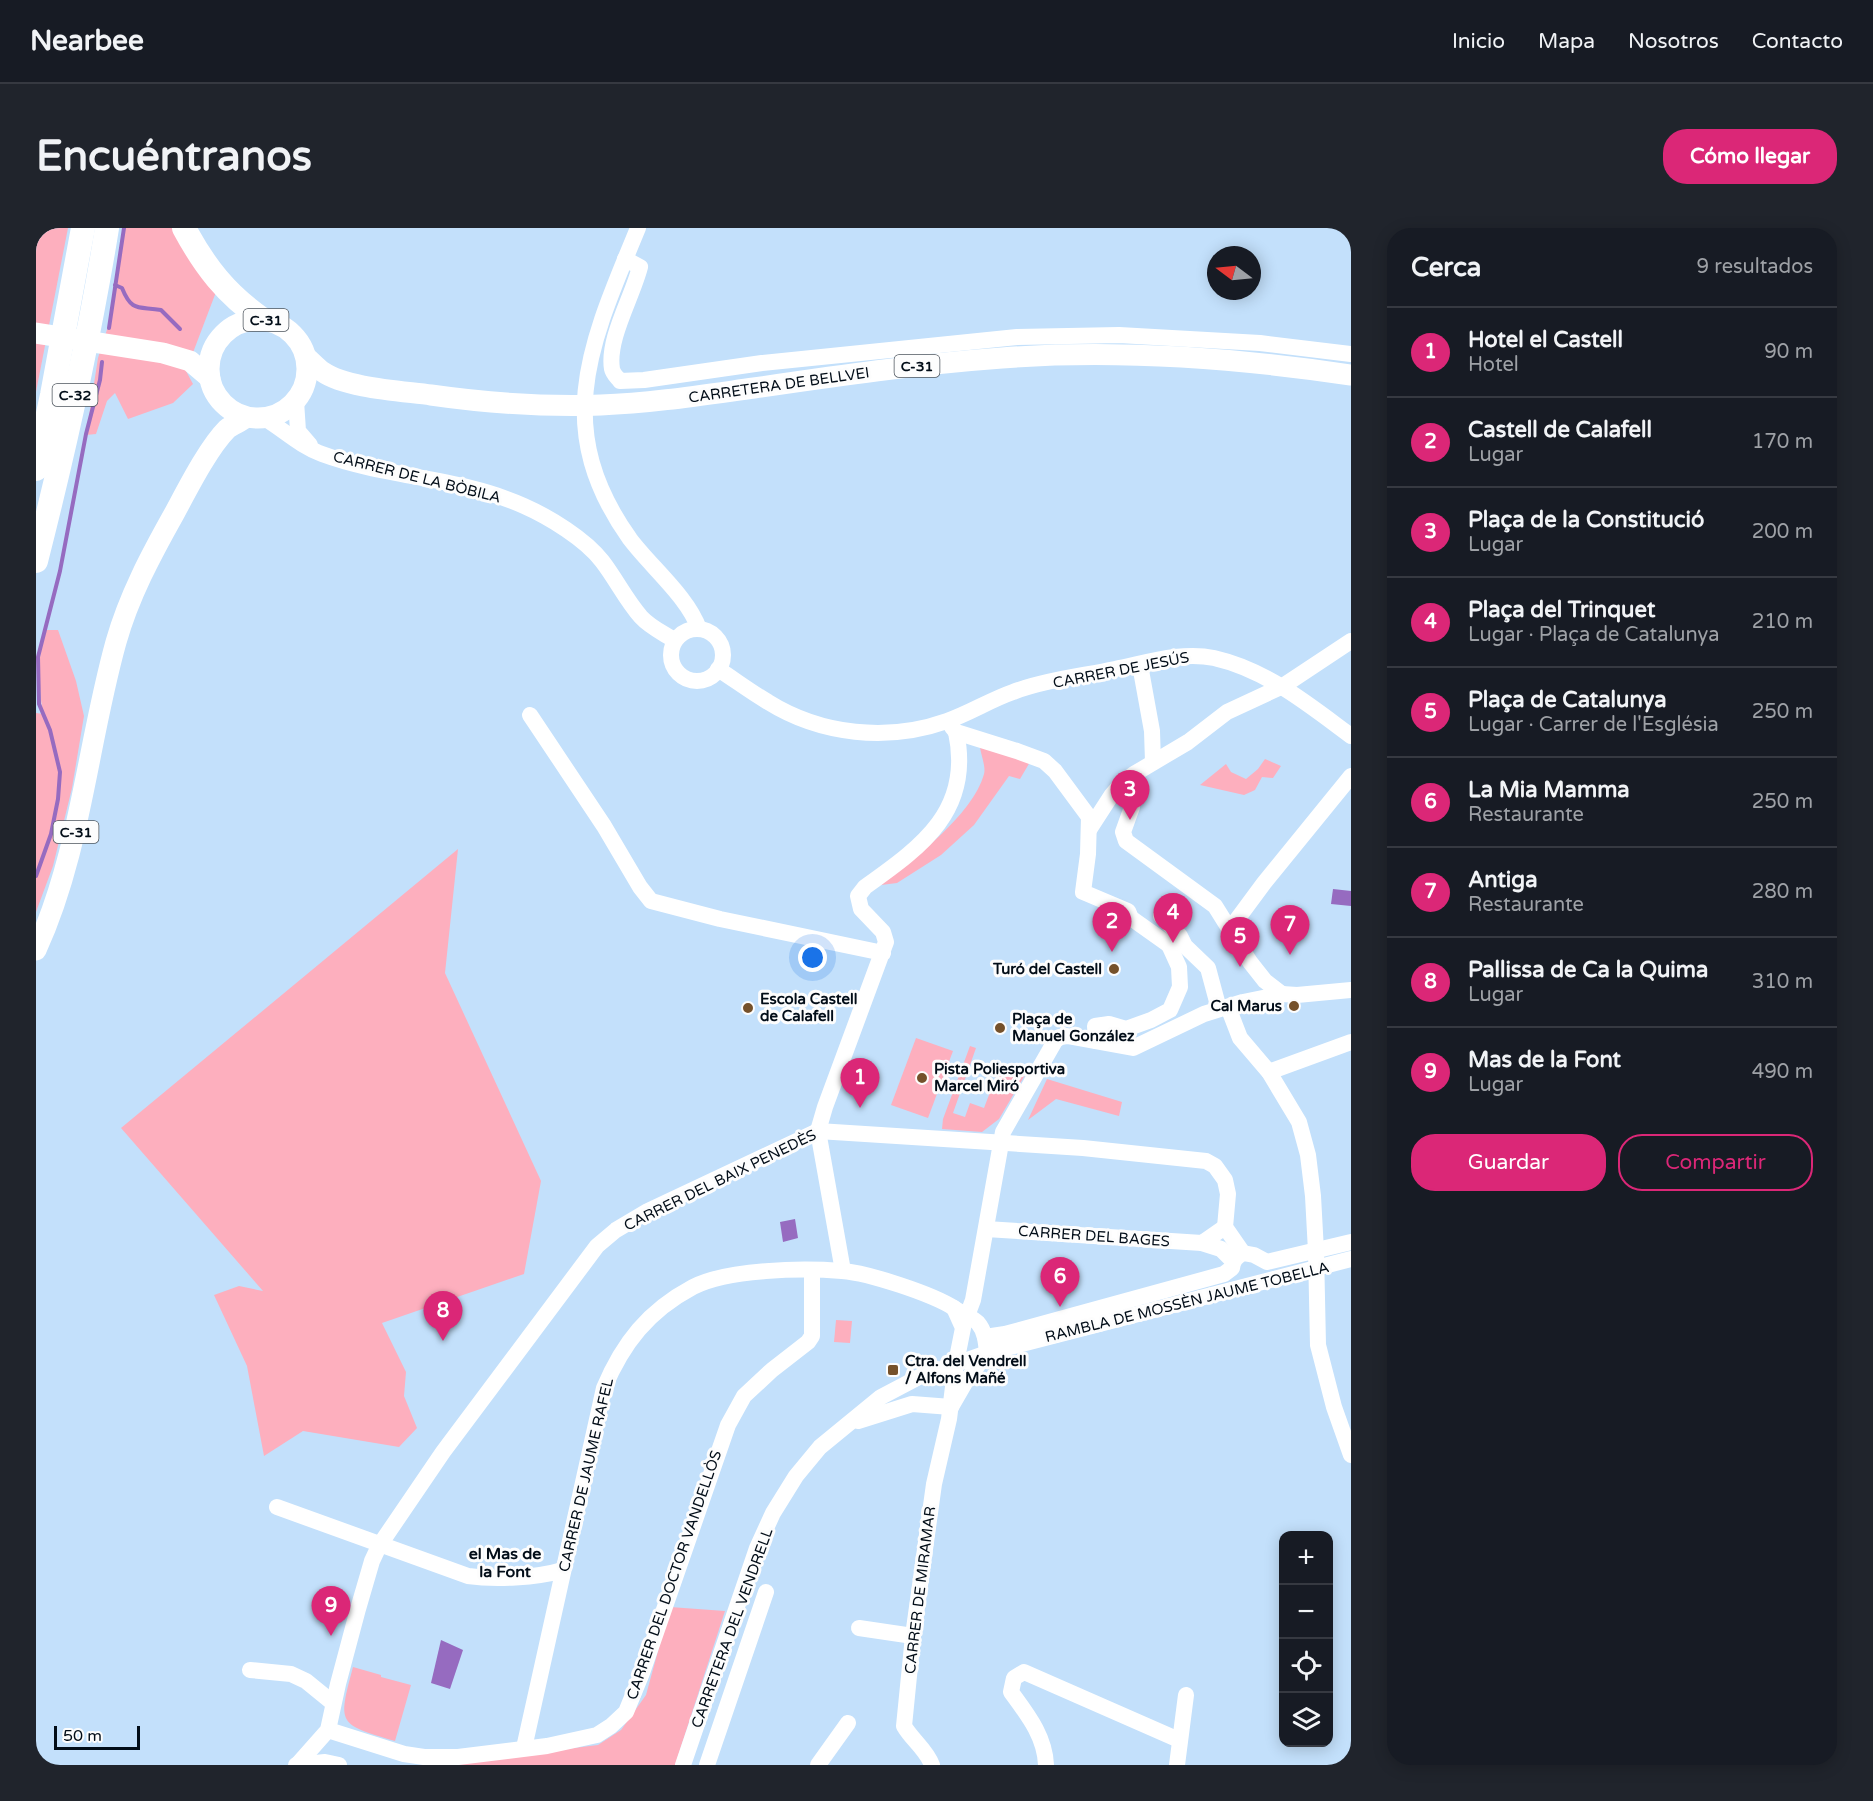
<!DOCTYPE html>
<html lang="es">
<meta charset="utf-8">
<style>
:root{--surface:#171b24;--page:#20242c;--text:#f1f3f6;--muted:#9ea1a6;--line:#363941;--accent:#db2777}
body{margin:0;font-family:"Varela Round",sans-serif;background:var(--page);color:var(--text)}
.controls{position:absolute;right:18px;bottom:18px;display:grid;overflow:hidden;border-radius:12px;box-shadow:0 3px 15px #0003}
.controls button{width:54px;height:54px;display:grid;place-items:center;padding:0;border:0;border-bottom:2px solid var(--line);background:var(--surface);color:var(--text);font:30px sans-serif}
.compass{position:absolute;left:1171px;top:18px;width:54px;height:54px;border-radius:50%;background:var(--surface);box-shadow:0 3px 15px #0003;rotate:286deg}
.scale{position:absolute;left:18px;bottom:15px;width:86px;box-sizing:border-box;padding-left:6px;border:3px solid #020d18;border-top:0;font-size:16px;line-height:21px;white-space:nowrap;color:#020d18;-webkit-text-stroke:4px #fdfdfd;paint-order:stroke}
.you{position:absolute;left:777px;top:730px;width:21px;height:21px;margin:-15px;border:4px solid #fff;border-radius:50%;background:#1a73e8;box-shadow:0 0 0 9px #1a73e833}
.badge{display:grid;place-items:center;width:39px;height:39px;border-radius:50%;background:var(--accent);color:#fff;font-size:20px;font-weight:700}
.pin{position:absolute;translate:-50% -50px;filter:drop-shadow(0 2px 3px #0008)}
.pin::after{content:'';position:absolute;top:32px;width:21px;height:18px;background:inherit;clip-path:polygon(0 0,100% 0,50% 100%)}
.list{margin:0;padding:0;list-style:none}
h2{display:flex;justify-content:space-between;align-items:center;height:78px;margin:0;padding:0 24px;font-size:26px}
h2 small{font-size:20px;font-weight:400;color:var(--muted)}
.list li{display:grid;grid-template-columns:39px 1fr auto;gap:18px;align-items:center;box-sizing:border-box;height:90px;padding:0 24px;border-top:2px solid var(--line)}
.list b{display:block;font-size:22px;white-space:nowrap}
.list p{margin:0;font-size:20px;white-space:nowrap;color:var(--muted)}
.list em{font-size:20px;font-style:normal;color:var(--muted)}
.actions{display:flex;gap:12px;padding:18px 24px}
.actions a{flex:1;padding:14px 0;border:2px solid var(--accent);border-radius:24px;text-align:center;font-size:21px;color:var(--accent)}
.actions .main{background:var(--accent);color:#fff}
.icon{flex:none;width:33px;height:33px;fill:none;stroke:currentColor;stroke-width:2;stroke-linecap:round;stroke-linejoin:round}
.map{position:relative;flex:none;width:1315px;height:1537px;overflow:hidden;border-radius:24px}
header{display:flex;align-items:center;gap:36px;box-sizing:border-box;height:84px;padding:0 30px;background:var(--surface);border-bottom:2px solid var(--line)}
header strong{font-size:28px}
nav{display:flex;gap:33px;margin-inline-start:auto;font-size:21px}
.intro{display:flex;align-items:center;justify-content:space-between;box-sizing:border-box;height:144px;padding:0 36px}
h1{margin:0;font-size:42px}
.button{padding:15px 27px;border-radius:24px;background:var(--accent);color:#fff;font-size:21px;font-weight:700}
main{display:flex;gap:36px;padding:0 36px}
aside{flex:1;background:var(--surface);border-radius:24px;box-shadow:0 3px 15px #0003}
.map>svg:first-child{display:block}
.green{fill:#fdafbe}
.water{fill:#966bc0}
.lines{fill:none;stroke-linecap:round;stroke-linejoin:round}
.stream{stroke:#966bc0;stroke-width:4}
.minor{stroke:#fff;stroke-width:16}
.major{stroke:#fff;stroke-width:21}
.highway{stroke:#fff;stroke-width:24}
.poi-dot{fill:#75512b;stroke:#fdfdfd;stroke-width:2}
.labels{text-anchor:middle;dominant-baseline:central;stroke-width:6;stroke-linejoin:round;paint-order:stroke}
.shield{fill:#fdfdfd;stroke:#4d555d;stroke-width:1.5}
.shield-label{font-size:14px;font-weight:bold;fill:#020d18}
.street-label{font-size:15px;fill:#020d18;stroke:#fdfdfd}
.poi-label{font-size:15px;font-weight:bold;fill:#020d18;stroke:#fdfdfd;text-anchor:start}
.neighbourhood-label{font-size:16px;font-weight:bold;fill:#020d18;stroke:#fdfdfd}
</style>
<header>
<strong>Nearbee</strong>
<nav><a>Inicio</a><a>Mapa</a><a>Nosotros</a><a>Contacto</a></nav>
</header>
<div class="intro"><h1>Encuéntranos</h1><a class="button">Cómo llegar</a></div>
<main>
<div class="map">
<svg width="1315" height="1537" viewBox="0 0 1315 1537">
<rect width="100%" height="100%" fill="#c3e0fb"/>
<g class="green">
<path d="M0 0H32L0 164Z"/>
<path d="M89 0H138L180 64 150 143 157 156 137 175 92 191 79 165 71 173 60 206 50 207 62 130 74 92Z"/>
<path d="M8 402H22L40 453 48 488 36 560 17 638 0 684V485L7 486C2 454 2 434 8 402Z"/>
<path d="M944 519 994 534 984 551 973 548 938 597 905 627 861 655 845 657C877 631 937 587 948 546 950 539 945 527 944 519Z"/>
<path d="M1229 531 1245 538 1237 550 1226 549 1219 562 1208 567 1164 557 1190 536 1195 544 1210 551 1222 541Z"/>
<path d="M422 621 409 745 505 953 488 1046 346 1095 370 1144 368 1168 381 1200 363 1219 267 1203 228 1228 211 1138 178 1067 203 1058 227 1063 85 900Z"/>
<path d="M880 810 917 823 892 890 855 877Z"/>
<path d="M934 818 940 820 917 885 929 889 934 875 948 880 964 838 989 847 963 891 946 904 906 901 907 891Z"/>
<path d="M1011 851 1086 874 1083 888 1020 871 992 892Z"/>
<path d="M800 1092 816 1093 814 1115 798 1114Z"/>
<path d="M634 1379 689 1383 639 1537H403L562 1517 585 1502 610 1467Z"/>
<path d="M317 1439 345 1447V1449L375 1457 359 1513C301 1496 302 1496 317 1439Z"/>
</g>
<g class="water">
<path d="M1297 661 1315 663V678L1295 676Z"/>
<path d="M759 991 762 1010 747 1014 744 994Z"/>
<path d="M405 1412 427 1422 414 1461 395 1455Z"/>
</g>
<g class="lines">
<g class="stream">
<path d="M79 57 86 60C96 85 103 78 125 82L144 101"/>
<path d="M73 100 88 0"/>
<path d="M0 648 15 606 22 571 24 544 14 502 3 476 2 429 24 343 50 206 64 152 66 134"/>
</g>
<g class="minor">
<path d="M602 0C555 114 514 199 594 311 615 339 652 369 663 401"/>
<path d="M589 31 604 39C596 70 571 111 576 141 577 146 581 149 584 153L608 152 726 135 981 109 1083 107 1224 115 1315 126"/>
<path d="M260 173 262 203 274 217"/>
<path d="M228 190C248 202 264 218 286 226 351 250 424 249 488 278 513 289 549 311 566 333 580 351 590 372 605 389 614 399 627 405 638 412"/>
<circle cx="661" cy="427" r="26"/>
<path d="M1104 437 1116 503 1117 534"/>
<path d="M682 441C699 452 715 464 732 474 785 507 852 514 911 493 934 485 954 472 977 464 1009 452 1046 448 1079 441 1110 435 1146 423 1178 430 1231 442 1273 477 1315 508"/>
<path d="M494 487 568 598 604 659 615 673 684 691 847 725"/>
<path d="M916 499 920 504 981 523 1008 533 1019 543 1053 589 1052 626 1047 664 1092 683 1095 690 1133 717"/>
<path d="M1086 555 1097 570 1096 579 1087 604 1090 613 1179 678 1214 734 1229 753 1246 766"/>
<path d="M1053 602 1075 568 1086 555 1098 546 1152 514 1191 484 1247 458 1315 413"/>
<path d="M1125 688 1144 708 1149 718 1172 740 1183 781"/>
<path d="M1194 701 1228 655 1315 548"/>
<path d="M1192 779 1204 810 1233 844 1263 894 1272 927 1277 968 1280 1023 1282 1117 1298 1179 1315 1227"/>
<path d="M1060 813 1059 798 1073 796 1090 801 1115 792 1134 782 1144 759 1143 739 1133 717"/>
<path d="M1233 844 1315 814"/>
<path d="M950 1001 1166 1015 1189 999"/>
<path d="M1166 1015 1185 1021 1197 1033"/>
<path d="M807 1043 782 903 789 879 850 714 847 704 825 681 822 668 829 659C885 619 937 583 920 504"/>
<path d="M931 1088 937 1072 967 904 1019 813 1024 809 1031 808 1097 820 1168 786 1207 774 1246 766 1261 767 1315 762"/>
<path d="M949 1109 969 1106 1188 1046 1196 1040C1197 1032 1200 1029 1207 1025L1218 1027 1231 1034 1315 1014"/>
<path d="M822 1193 876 1176 915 1179"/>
<path d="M241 1279 432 1348C459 1352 500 1350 527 1342"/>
<path d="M823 1400 877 1408"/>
<path d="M214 1442 255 1446 270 1453 297 1475"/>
<path d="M292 1502 368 1526 388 1529H422L511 1518 561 1507 575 1498 590 1484 606 1445 692 1197 708 1168 736 1142 772 1114 776 1108V1043"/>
<path d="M488 1520 568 1160C587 1115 612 1083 657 1059 692 1041 766 1040 806 1043 833 1045 896 1066 918 1080 925 1085 936 1089 942 1095 949 1103 950 1114 951 1125L930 1153 915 1179"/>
<path d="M260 1537 289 1534 303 1537"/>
<path d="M261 1537 292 1502 302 1456 322 1381 336 1333 343 1318 407 1224 561 1018 580 1002 612 983 782 903 1047 920 1170 933 1179 938 1189 952 1192 966 1189 999 1207 1025"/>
<path d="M647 1537 721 1320 737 1285 760 1248 784 1219 845 1169 883 1149 951 1125 1315 1031"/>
<path d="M671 1537 730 1364"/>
<path d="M782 1537 812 1495"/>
<path d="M896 1537C890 1521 876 1512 868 1498L877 1408 898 1256 913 1191 920 1135 927 1100 918 1080"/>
<path d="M1010 1537C1009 1508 991 1486 975 1464L978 1450 988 1444 1143 1512"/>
<path d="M1141 1537 1150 1467"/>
</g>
<g class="major">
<circle cx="222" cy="141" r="49"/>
<path d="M0 105 127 125 154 133 174 150"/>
<path d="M271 130C276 134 281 140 287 144 310 160 366 163 395 167 451 175 508 179 565 177 616 175 667 167 718 160 800 148 883 136 966 130 1082 121 1200 130 1315 147"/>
<path d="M0 722C45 623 51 518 80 414 93 368 115 327 138 286 151 262 172 220 191 201 197 196 205 194 210 189"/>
</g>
<g class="highway">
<path d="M148 0C169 39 190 66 226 91"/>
<path d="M0 241 16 167 47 0"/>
<path d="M0 333C28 223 53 112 71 0"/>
</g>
</g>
<g class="poi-dot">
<circle cx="1078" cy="741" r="6"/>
<circle cx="1258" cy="778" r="6"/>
<circle cx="712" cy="780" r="6"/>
<circle cx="964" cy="800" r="6"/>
<circle cx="886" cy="850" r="6"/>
<rect x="851" y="1136" width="12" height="12" rx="3"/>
</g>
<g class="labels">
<g class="shield">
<rect x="207.5" y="81" width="45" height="22" rx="4.5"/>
<rect x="858.5" y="127" width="45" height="22" rx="4.5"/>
<rect x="16.5" y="156" width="45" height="22" rx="4.5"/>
<rect x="17.5" y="593" width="45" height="22" rx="4.5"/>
</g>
<g class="shield-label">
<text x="230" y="92">C-31</text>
<text x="881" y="138">C-31</text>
<text x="39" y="167">C-32</text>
<text x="40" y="604">C-31</text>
</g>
<g class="street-label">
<text transform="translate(743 157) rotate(-8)">CARRETERA DE BELLVEI</text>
<text transform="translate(381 249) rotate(14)">CARRER DE LA BÒBILA</text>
<text transform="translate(1085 442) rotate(-11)">CARRER DE JESÚS</text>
<text transform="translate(684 952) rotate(-26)">CARRER DEL BAIX PENEDÈS</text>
<text transform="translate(1058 1008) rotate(4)">CARRER DEL BAGES</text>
<text transform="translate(1151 1074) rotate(-14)">RAMBLA DE MOSSÈN JAUME TOBELLA</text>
<text transform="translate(550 1247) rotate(-77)">CARRER DE JAUME RAFEL</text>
<text transform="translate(638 1347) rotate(-71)">CARRER DEL DOCTOR VANDELLÒS</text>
<text transform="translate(884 1362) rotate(-83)">CARRER DE MIRAMAR</text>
<text transform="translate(696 1400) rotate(-70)">CARRETERA DEL VENDRELL</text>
</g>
<g class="poi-label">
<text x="1066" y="741" text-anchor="end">Turó del Castell</text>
<text x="724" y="771">Escola Castell<tspan x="724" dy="17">de Calafell</tspan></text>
<text x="1246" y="778" text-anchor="end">Cal Marus</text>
<text x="976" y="791">Plaça de<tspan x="976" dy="17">Manuel González</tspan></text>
<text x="898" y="841">Pista Poliesportiva<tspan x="898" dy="17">Marcel Miró</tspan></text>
<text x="869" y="1133">Ctra. del Vendrell<tspan x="869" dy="17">/ Alfons Mañé</tspan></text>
</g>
<g class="neighbourhood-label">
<text x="469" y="1326">el Mas de<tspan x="469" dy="18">la Font</tspan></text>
</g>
</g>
</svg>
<div class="controls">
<button>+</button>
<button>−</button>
<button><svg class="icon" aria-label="locate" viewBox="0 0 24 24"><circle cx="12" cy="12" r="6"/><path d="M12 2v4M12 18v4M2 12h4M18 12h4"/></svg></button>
<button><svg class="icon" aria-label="layers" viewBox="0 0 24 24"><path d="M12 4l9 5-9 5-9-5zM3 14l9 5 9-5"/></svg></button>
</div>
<svg class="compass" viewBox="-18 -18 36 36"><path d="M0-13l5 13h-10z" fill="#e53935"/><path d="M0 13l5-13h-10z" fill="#9ea1a6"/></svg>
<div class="scale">50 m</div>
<div class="you"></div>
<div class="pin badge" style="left:824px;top:880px">1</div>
<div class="pin badge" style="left:1076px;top:724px">2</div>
<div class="pin badge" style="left:1094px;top:592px">3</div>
<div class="pin badge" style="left:1137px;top:715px">4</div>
<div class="pin badge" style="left:1204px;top:739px">5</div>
<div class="pin badge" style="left:1024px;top:1079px">6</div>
<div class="pin badge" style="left:1254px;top:727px">7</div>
<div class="pin badge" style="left:407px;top:1113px">8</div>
<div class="pin badge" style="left:295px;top:1408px">9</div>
</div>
<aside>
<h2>Cerca<small>9 resultados</small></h2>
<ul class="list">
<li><span class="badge">1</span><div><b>Hotel el Castell</b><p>Hotel</p></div><em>90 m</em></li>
<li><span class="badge">2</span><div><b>Castell de Calafell</b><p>Lugar</p></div><em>170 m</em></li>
<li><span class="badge">3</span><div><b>Plaça de la Constitució</b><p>Lugar</p></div><em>200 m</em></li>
<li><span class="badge">4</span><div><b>Plaça del Trinquet</b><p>Lugar · Plaça de Catalunya</p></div><em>210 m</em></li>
<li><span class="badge">5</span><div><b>Plaça de Catalunya</b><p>Lugar · Carrer de l'Església</p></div><em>250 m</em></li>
<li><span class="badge">6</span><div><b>La Mia Mamma</b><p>Restaurante</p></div><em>250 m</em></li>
<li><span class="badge">7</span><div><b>Antiga</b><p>Restaurante</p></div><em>280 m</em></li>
<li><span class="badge">8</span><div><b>Pallissa de Ca la Quima</b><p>Lugar</p></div><em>310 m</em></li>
<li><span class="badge">9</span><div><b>Mas de la Font</b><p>Lugar</p></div><em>490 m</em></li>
</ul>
<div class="actions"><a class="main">Guardar</a><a>Compartir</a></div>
</aside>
</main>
